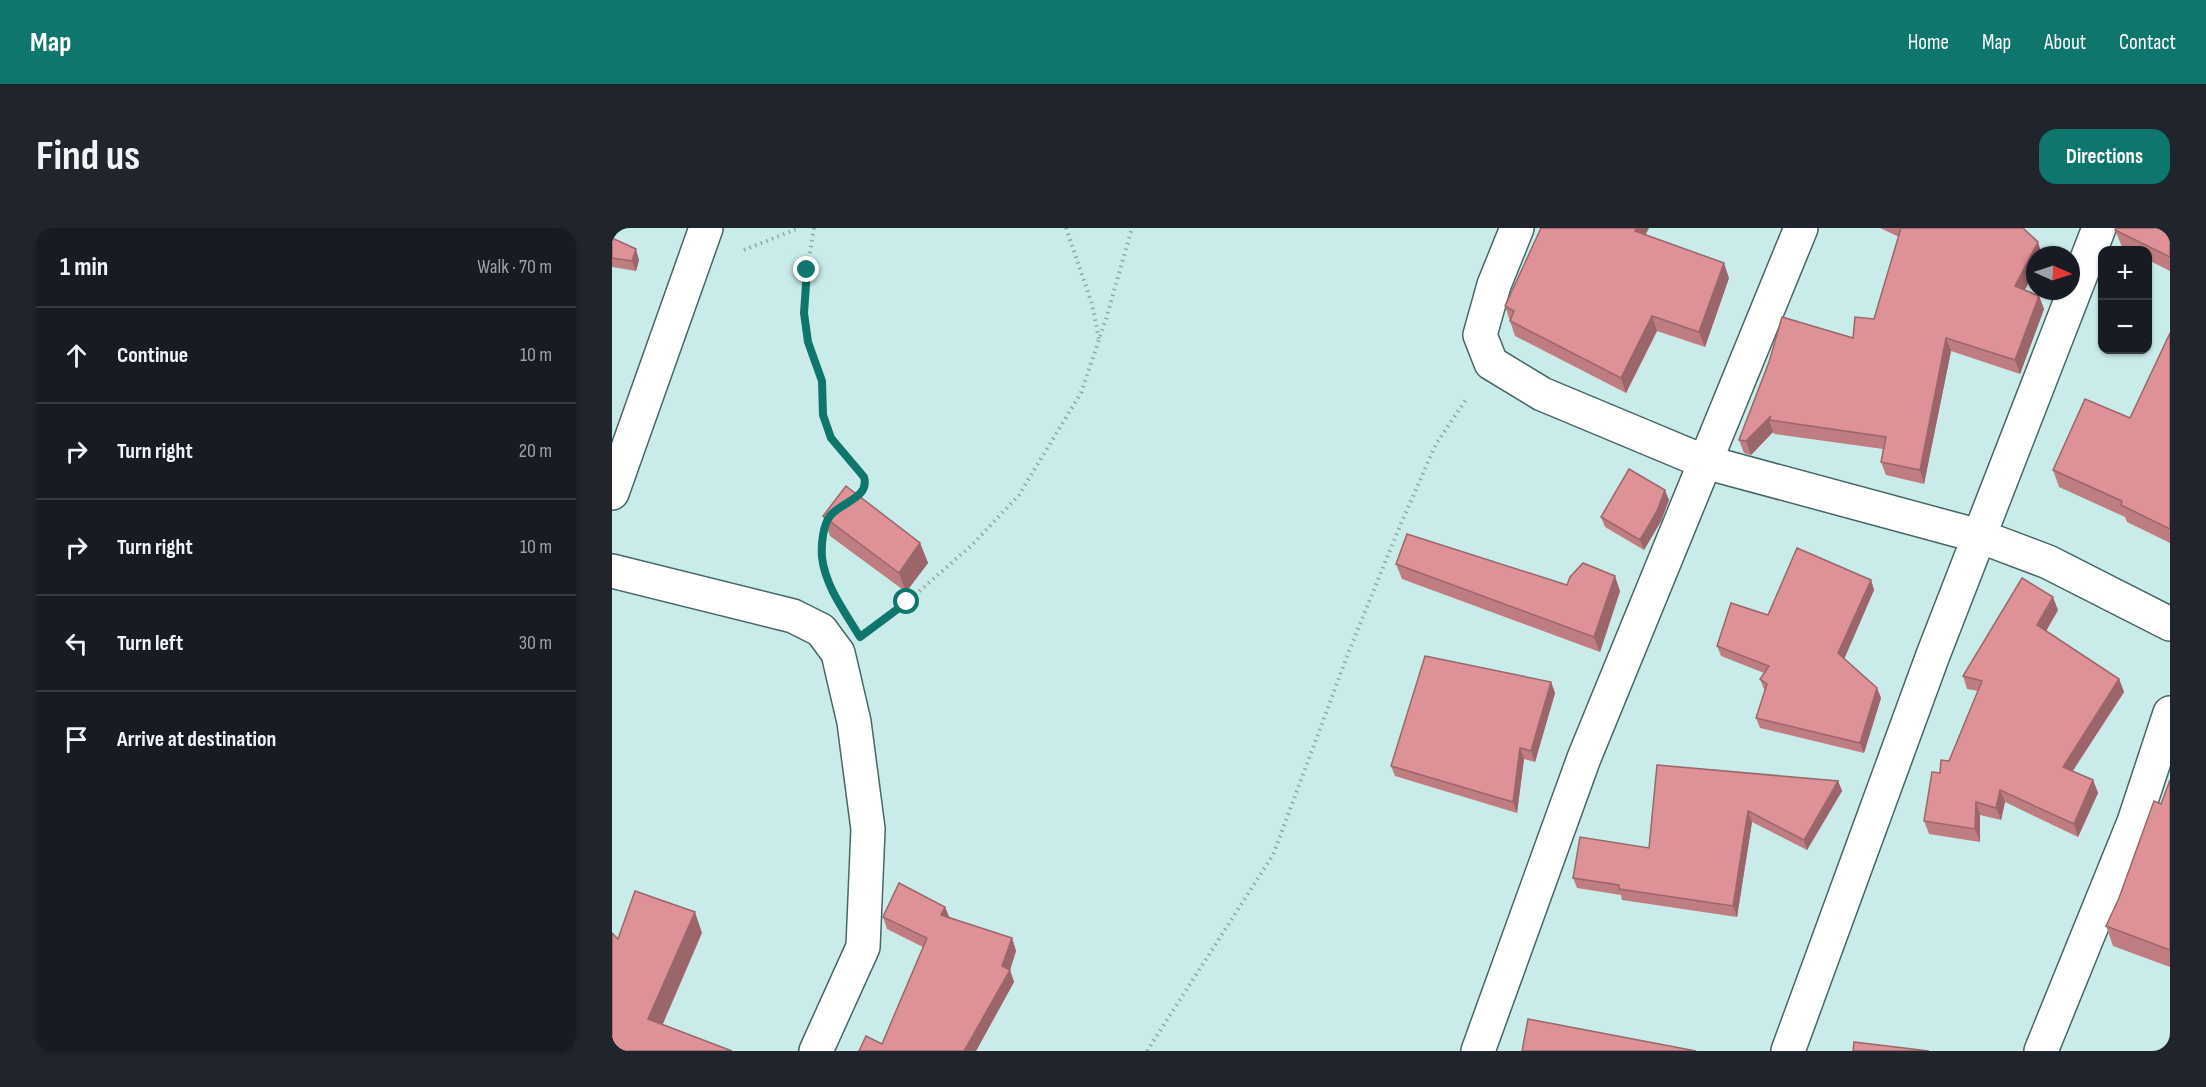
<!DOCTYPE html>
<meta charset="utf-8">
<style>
:root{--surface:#171b24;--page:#20242c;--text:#f1f3f6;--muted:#9ea1a6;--line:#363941;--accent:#0f766e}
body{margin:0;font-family:"Sofia Sans Condensed",sans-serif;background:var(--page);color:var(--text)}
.controls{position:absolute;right:18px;top:18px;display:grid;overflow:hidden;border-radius:12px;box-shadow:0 2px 4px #0004}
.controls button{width:54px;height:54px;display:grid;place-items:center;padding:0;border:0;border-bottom:2px solid var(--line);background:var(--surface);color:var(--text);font:30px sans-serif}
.compass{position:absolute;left:1414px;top:18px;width:54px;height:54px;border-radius:50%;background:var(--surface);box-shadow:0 2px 4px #0004;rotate:93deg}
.stop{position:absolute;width:18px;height:18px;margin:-14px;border:4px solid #0f766e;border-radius:50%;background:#fff}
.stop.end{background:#0f766e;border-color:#fff;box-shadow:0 2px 6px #0008}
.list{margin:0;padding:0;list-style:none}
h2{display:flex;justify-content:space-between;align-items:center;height:78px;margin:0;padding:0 24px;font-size:26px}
h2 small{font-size:20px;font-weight:400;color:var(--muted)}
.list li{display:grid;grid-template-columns:39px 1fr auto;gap:18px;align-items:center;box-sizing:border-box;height:96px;padding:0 24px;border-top:2px solid var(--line)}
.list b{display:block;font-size:22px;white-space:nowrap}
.list em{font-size:20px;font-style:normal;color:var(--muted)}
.icon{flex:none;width:33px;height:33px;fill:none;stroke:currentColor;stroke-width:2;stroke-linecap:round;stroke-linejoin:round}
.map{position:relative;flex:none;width:1558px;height:823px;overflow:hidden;border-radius:18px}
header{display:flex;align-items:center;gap:36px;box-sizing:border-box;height:84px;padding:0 30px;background:var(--accent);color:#fff}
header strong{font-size:28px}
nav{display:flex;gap:33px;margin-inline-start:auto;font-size:21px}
.intro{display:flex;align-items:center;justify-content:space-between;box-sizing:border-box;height:144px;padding:0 36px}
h1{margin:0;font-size:42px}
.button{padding:15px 27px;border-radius:18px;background:var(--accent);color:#fff;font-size:21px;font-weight:700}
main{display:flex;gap:36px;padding:0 36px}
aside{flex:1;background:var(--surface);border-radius:18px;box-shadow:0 2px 4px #0004}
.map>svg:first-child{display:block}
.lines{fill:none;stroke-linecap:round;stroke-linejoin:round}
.street-casing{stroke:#476665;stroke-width:36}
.path{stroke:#8ca9a7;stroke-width:4;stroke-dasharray:1.5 4.5;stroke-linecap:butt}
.street{stroke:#fff;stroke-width:33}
.wall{fill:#bf7d81}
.shaded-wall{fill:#9b6669}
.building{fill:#de9196;stroke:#9b6669;stroke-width:1.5}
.route{stroke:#0f766e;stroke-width:8}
</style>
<header>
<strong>Map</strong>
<nav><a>Home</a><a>Map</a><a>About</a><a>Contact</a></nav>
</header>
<div class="intro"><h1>Find us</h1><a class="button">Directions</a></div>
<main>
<aside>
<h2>1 min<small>Walk · 70 m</small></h2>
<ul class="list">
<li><svg class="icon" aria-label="ahead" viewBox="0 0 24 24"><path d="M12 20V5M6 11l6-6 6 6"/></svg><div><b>Continue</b></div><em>10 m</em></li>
<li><svg class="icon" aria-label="right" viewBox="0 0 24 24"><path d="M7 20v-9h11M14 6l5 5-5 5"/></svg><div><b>Turn right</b></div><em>20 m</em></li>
<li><svg class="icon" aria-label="right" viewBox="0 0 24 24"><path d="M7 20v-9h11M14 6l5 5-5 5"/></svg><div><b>Turn right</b></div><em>10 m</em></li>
<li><svg class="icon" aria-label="left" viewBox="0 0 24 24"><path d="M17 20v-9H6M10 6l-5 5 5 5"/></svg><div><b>Turn left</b></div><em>30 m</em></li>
<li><svg class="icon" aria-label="arrive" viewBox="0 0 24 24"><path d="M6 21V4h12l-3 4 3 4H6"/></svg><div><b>Arrive at destination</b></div></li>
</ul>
</aside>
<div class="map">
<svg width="1558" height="823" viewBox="0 0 1558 823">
<rect width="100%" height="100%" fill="#c9ecea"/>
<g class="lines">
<defs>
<g id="street">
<path d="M905 0 882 57 868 107 879 135 930 166 1093 234 1367 308 1436 334 1558 396"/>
<path d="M0 265 94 0"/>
<path d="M0 343 181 388 209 402 226 425 242 494 256 601 251 719 204 823"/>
<path d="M866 823 972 530 1189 0"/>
<path d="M1176 823 1321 427 1487 0"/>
<path d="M1429 823 1522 594 1558 485"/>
</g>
</defs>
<use href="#street" class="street-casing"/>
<g class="path">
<path d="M202 0 195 42 192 85 196 114 210 153 211 187 219 210 252 249C255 259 252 263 244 269"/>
<path d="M454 0 480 76 487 111"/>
<path d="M132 22 187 0"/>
<path d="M215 292C208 312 208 340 218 358"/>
<path d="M260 400 295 374 360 317 407 267 469 165 494 91 520 0"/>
<path d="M535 823 661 627 737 423 790 293 824 216 855 170"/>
</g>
<use href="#street" class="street"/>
</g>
<g class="wall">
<path d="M1268 0H1411L1423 27V42L1413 62 1427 68 1432 81 1408 146 1339 123 1312 256 1274 247 1269 234 1271 221 1162 206 1161 204 1139 227 1132 225 1127 212 1262 91 1287 9Z"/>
<path d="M1558 0V43L1536 32V22H1517L1510 19 1503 2Z"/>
<path d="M1034 7 1117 50 1093 119 1045 103 1014 165 903 108 893 78Z"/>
<path d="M0 10 27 32 24 43 0 39Z"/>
<path d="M1558 105V315L1515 294 1513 289 1447 259 1441 242 1518 190Z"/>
<path d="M1057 272 1049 293 1032 322 993 299 989 289Z"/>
<path d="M211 288 308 315 316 335 294 364 218 308Z"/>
<path d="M784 336 1008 363 988 424 790 351Z"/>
<path d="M1259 352 1262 362 1232 431 1265 460 1269 470 1252 525 1148 500 1144 490 1153 462 1152 461 1148 451 1152 445 1109 428 1105 418 1156 387Z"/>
<path d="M1446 382 1434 403 1507 451 1512 464 1461 543 1481 552 1486 565 1466 609 1393 574 1389 592 1368 587V614L1317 606 1312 593 1328 545 1337 533 1366 463 1355 461 1351 448Z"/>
<path d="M939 454 943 465 923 534 912 531 905 585 783 548 779 538Z"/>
<path d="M1045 537 1226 553 1230 563 1195 622 1140 594 1125 689 1010 672 1009 667 965 660 961 650 1037 620Z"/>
<path d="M1558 552V739L1501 718 1494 698 1549 576Z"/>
<path d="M333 679 337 689 400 710 404 723 398 742 402 754 364 823H247L270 816 311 719 275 701 271 689Z"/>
</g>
<g class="shaded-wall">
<path d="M1024 0H1037L1028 18 1023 3Z"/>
<path d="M1426 14 1430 27H1423V42L1408 71 1403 58Z"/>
<path d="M24 21 27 32 24 43 20 33Z"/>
<path d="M1112 35 1117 50 1093 119 1087 104Z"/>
<path d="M1427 68 1432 81 1408 146 1403 132Z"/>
<path d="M1040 88 1045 103 1014 165 1009 150Z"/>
<path d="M1334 110 1339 123 1312 256 1308 242Z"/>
<path d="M1159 188 1157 192 1161 204 1139 227 1134 213Z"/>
<path d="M1053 262 1057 272 1049 293 1032 322 1028 312Z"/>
<path d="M308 315 316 335 294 364 287 345Z"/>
<path d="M1003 348 1008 363 988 424 982 409Z"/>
<path d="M1259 352 1262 362 1230 436 1226 425Z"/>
<path d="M1441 369 1446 382 1430 410 1425 397Z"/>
<path d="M1507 451 1512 464 1455 551 1451 539Z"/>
<path d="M939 454 943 465 923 534 919 523Z"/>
<path d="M1265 460 1269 470 1252 525 1248 515Z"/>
<path d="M908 520 912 531 905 585 901 574Z"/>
<path d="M1481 552 1486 565 1466 609 1462 596Z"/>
<path d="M1226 553 1230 563 1195 622 1192 612Z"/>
<path d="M1388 562 1393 574 1389 592 1384 580Z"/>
<path d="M1364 574 1368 587V614L1363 601Z"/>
<path d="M1136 583 1140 594 1125 689 1121 678Z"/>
<path d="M333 679 338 691 329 687Z"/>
<path d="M83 684 90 705 44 812 36 791Z"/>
<path d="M400 710 404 723 398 742 402 754 364 823H352L390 738Z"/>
</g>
<g class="building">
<path d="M929 0H1024L1023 3 1112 35 1087 104 1040 88 1009 150 898 93 902 83 893 78Z"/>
<path d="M1289 0H1411L1426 14 1403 58 1427 68 1403 132 1334 110 1308 242 1269 234 1274 209 1157 192 1159 188 1134 213 1127 212 1157 134 1170 89 1241 110 1243 89 1262 91Z"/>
<path d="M1504 0H1558V29L1503 2Z"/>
<path d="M0 10 24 21 20 33 0 30Z"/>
<path d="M1558 105V301L1509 277 1510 273 1441 242 1473 171 1518 190Z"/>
<path d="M1017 241 1053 262 1045 283 1028 312 989 289Z"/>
<path d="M234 258 308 315 287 345 211 288Z"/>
<path d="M795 306 955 357 958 349 971 335 1003 348 982 409 784 336Z"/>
<path d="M1185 320 1259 352 1226 425 1265 460 1248 515 1144 490 1155 456 1148 451 1157 438 1105 418 1119 375 1156 387Z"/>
<path d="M1410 350 1441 369 1425 397 1507 451 1451 539 1481 552 1462 596 1388 562 1384 580 1364 574 1363 601 1312 593 1320 544 1328 545 1329 532 1337 533 1370 453 1351 448Z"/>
<path d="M813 428 939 454 919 523 908 520 901 574 779 538Z"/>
<path d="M1045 537 1226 553 1192 612 1136 583 1121 678 1007 661V657L961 650 968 609 1037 620Z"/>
<path d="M1558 552V722L1494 698 1507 670 1542 573 1549 576Z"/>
<path d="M287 655 333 679 329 687 400 710 390 738 398 742 352 823H247L254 808 270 816 315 710 271 689Z"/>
<path d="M23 663 83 684 36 791 120 823H0V705L6 711Z"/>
<path d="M916 791 1084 823H910Z"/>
<path d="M1242 814 1317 823H1241Z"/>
</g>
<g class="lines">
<path class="route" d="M195 42 192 85 196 114 210 153 211 187 219 210 252 249C258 270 229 274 218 288 211 297 209 317 210 329 213 358 233 384 248 409L295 374"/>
</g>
</svg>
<div class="controls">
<button>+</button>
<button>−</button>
</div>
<svg class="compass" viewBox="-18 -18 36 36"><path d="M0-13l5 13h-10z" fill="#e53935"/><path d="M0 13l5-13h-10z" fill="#9ea1a6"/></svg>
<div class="stop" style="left:295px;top:374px"></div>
<div class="stop end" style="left:195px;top:42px"></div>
</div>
</main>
